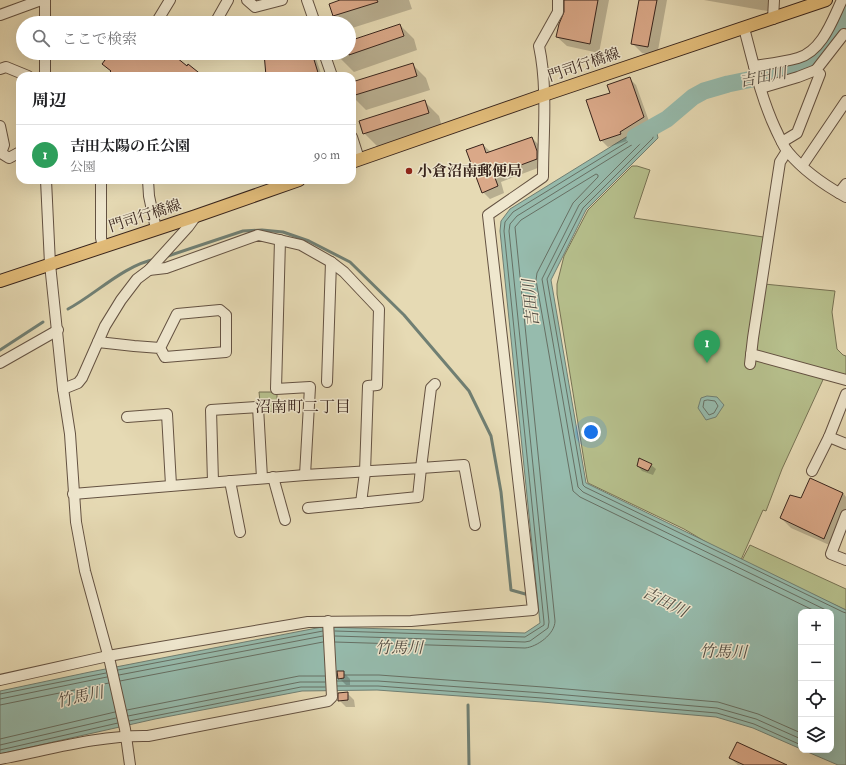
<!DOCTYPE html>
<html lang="ja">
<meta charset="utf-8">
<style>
:root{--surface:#fff;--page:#f6f6f6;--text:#202124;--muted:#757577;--line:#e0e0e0;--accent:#0f766e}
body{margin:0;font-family:"IM FELL Double Pica","Noto Serif JP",serif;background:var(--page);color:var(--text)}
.controls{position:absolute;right:12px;bottom:12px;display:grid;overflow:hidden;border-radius:8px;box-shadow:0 4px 16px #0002}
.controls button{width:36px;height:36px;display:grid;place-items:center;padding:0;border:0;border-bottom:1px solid var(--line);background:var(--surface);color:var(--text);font:20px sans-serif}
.you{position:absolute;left:591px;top:432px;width:14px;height:14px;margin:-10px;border:3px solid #fff;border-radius:50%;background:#1a73e8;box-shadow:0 0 0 6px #1a73e833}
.badge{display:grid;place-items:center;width:26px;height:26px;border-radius:50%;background:var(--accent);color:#fff;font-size:13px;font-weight:700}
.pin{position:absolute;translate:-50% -33px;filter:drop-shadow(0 1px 2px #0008)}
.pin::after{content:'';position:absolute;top:21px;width:14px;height:12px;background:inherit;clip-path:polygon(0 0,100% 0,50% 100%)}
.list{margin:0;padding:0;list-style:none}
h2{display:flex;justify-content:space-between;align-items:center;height:52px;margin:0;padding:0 16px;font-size:17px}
h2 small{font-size:13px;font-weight:400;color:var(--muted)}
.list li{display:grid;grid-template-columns:26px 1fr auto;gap:12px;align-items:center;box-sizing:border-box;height:60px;padding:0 16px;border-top:1px solid var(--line)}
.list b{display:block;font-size:15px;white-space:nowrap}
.list p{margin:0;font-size:13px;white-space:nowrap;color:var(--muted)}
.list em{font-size:13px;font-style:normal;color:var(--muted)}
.icon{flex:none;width:22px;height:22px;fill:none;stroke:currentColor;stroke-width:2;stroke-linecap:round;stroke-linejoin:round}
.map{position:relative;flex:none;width:846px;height:765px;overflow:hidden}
.search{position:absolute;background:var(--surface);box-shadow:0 4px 16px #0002;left:16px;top:16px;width:340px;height:44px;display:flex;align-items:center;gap:10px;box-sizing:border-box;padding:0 14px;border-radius:22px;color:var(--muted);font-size:15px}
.panel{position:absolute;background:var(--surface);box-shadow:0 4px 16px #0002;left:16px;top:72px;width:340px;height:112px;border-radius:12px}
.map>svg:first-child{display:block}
.green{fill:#b6bf8c;stroke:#777254}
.water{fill:#96bbad;stroke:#707f73}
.shadow{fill:#0003}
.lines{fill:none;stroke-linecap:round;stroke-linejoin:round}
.shore{stroke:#677064;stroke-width:1}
.stream{stroke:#707f73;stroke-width:3}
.river{stroke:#96bbad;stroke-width:17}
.building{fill:#daa888;stroke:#38241c}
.minor-casing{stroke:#645242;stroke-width:12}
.major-casing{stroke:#38241c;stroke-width:14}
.minor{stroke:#efe7ce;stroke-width:10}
.major{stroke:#e3bd7a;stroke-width:12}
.poi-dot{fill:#8f2418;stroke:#efe7ce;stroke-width:1.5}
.labels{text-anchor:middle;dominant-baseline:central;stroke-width:3;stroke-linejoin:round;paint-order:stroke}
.street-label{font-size:15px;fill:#38241c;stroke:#efe7ce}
.poi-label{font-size:15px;font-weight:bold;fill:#38241c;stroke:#efe7ce;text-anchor:start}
.water-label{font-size:16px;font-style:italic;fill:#504a40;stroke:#efe7ce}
.neighbourhood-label{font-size:16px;fill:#38241c;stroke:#efe7ce}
</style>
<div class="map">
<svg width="846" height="765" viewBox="0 0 846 765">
<rect width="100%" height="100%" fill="#e6dab4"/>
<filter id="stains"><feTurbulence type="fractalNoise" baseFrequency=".005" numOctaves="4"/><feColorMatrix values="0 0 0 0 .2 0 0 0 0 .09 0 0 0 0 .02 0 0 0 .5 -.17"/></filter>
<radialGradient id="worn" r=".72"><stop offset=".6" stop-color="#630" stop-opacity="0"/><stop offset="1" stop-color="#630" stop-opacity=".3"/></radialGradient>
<g class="green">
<path d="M632 166H637L650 170 634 218 770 238 764 284 835 291 832 312 837 349 843 355 846 356V378L827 371 782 469 766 511 763 510 740 562 684 529 588 483 587 479 557 294V284L564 256 588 210Z"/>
<path d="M259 392H277V411L261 412Z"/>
<path d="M750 545 846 589V610L741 562Z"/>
</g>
<g class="water">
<path d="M654 120 658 138 586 210 551 280 586 483 846 610V765H838L803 750H831V612H801V749L753 728 716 717 542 702 377 690 302 691 155 719 0 754V691L90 672 322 627 525 633 540 623 500 231 501 221 510 209Z"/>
<path d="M707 396 717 397 724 405 716 417 706 420 698 408 701 398Z"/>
</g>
<g class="shadow">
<path d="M344 0H409L412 9 349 29V23H341L333 16Z"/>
<path d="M565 0H609L599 53 567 46 557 37 565 13Z"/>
<path d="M640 0H667L657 56 642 53 632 43Z"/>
<path d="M704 0H775L773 12Z"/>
<path d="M400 25 414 39 417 50 354 72 339 57 338 53H349V42Z"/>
<path d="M265 53H314L322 76H266Z"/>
<path d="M412 64 426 78 430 90 366 110 352 96V83Z"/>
<path d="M629 78 636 85 650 124 626 139 627 141 608 147 601 140 611 93Z"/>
<path d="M425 102 439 116 442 127 378 147 364 133Z"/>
<path d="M532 138 539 145 543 166 501 182 504 193 490 199 483 192V145L491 152Z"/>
<path d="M651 465 656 469 653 475 642 471 638 466Z"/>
<path d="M843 493 846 497V518L834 547 791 528 781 518 802 499Z"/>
<path d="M343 672 350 679V685H346L339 678Z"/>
<path d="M347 693 354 700 355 707H346L339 700Z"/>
<path d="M730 758 784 765H738Z"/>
</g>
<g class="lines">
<g class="shore">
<path d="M708 400 715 401 718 406 714 413 709 415 703 407 704 401Z"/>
<path d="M335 631 525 637 544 625V622L504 231 505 222 513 212 650 128 652 129 653 138 583 208 547 279 583 485 585 487 843 612 846 613"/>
<path d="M335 636 525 642 530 641 548 628 549 622 509 231 510 224 517 216 638 141 640 142V144L579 205 542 279 578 487 583 492 830 612"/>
<path d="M335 642 525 648C537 647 555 634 555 621L515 227 521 220 596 174 598 175V177L573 203 537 273 536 280 573 491 580 497 817 612"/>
<path d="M118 670 323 631"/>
<path d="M119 675 323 636"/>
<path d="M345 675H379L543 687 718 702 758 714 801 733"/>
<path d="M120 681 323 642"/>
<path d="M337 681H378L543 693 717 708 756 719 801 739"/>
<path d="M337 686H378L542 698 717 713 754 724 801 745"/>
<path d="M0 694 106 673"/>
<path d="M0 699 107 677"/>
<path d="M0 705 109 683"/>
<path d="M127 710 299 676H325"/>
<path d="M128 716 300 682H325"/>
<path d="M129 721 301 687H325"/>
<path d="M0 739 115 712"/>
<path d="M0 745 116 718"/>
<path d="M0 750 118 723"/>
</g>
<g class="stream">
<path d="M165 257 243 231 262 230 283 232 309 241 350 262 404 315 469 391 491 436 501 492 511 590 529 595"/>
<path d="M68 309C96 294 124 265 156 259"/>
<path d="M0 350 43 322"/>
<path d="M468 705 469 765"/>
</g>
<path class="river" d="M635 137 667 119 693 97 704 91 728 84 762 77 786 74 804 67 818 54 835 32 846 11"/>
</g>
<g class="building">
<path d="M340 0H377L378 2 333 16 329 4Z"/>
<path d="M564 0H598L590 44 556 37 559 24 564 12Z"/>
<path d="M639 0H657L648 47 631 44Z"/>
<path d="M400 24 404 36 349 55V41Z"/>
<path d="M106 53H171L187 66 188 64 203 76H115L110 72 111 71 102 64 105 60 102 58Z"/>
<path d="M264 53H312L319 76H266Z"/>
<path d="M413 63 417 76 352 96V82Z"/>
<path d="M630 77 644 117 620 132 621 134 600 141 586 100 610 93 607 85Z"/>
<path d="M425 100 429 113 363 134 359 121Z"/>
<path d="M532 137 537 151V159L494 175 498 186 482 193 466 150 483 144 486 153Z"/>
<path d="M639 458 652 464 648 471 637 466Z"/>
<path d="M810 478 843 493 824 539 780 518 790 495 801 498Z"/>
<path d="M337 671H344V678L338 679Z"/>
<path d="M348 692V700L338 701V693Z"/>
<path d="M737 742 787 765H744L729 758Z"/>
</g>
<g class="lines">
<defs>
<g id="minor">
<path d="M45 0V23"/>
<path d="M247 0 255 7 282 0"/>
<path d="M307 0 315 23"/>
<path d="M0 15 41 0"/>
<path d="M773 19 774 0"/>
<path d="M156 23 170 0"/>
<path d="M215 23 228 0"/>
<path d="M744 28C753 62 761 98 776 130 780 138 783 146 788 152 804 171 824 185 846 197"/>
<path d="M45 53V76"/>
<path d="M324 53 332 76"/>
<path d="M754 66C769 64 784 62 798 58 822 51 832 21 842 0"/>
<path d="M0 69 6 67 28 76"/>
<path d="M761 88 798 77 816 70"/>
<path d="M0 126 4 145 1 153 9 158 20 152"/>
<path d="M352 137 359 159"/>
<path d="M782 142 797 133 820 74 816 70 844 34"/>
<path d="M802 166 846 101"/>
<path d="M46 180 50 264 63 389 70 434 76 522 85 571 110 662 125 729 130 765"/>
<path d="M101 180V238L103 247"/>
<path d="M148 180 149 196 156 229"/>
<path d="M839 193 846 184"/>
<path d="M280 240 276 389 310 387 305 475"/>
<path d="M149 270 166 268 258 235 301 245 331 262 344 272 379 309 377 385 368 386 365 472 361 503"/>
<path d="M98 342 134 346 160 348 165 357 226 352V315L220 310 177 314 160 348"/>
<path d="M751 354 846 380"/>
<path d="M0 363 58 330"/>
<path d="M750 364 753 338 780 162 787 151"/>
<path d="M327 382 331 262"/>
<path d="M435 384 431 388 421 468 464 465 475 525"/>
<path d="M63 389 78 383 82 378 105 326 121 300 137 279 149 270 188 227 196 216"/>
<path d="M127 417 167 414 171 485"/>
<path d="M829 437 846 444"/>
<path d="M812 471 829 437 846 394"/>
<path d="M273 477 285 520"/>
<path d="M230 481 240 532"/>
<path d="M213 482 211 410 258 407 262 478"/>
<path d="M73 494 305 475 421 468 418 497 308 508"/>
<path d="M846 515 831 554 846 560"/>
<path d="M0 680 108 656 308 622 411 621 533 610 488 215 543 177C543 134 548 88 539 46L558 12V0"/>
<path d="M0 759C48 750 99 735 148 736L328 701 332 697 328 621"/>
</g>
<g id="major">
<path d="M352 162 544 95 826 0"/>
<path d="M0 281 196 216 299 180"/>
</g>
</defs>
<use href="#minor" class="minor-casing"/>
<use href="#major" class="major-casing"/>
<use href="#minor" class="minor"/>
<use href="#major" class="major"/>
</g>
<circle class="poi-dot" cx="409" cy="171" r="4"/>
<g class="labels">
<g class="street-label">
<text transform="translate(584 65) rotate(-19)">門司行橋線</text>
<text transform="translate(145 216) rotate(-18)">門司行橋線</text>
</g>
<g class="poi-label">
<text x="417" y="171">小倉沼南郵便局</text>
</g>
<g class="water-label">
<text transform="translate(763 77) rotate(-11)">吉田川</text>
<text transform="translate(531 303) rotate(-96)">吉田川</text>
<text transform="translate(665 602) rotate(27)">吉田川</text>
<text x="399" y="648">竹馬川</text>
<text transform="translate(723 652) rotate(1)">竹馬川</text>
<text transform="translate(80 697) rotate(-12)">竹馬川</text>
</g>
<g class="neighbourhood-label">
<text x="303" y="407">沼南町二丁目</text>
</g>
</g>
<rect width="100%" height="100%" filter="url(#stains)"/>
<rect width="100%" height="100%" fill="url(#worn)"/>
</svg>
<div class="controls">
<button>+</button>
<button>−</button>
<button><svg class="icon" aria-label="locate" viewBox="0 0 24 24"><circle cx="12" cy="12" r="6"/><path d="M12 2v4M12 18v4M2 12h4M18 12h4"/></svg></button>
<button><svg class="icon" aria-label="layers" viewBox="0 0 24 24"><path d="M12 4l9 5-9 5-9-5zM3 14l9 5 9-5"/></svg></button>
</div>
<div class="you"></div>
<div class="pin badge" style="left:707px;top:363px;background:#2e9e5b">1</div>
<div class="search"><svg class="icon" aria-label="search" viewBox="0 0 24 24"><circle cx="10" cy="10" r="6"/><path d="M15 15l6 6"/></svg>ここで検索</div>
<section class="panel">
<h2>周辺<small></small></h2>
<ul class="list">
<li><span class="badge" style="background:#2e9e5b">1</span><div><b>吉田太陽の丘公園</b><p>公園</p></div><em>90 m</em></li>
</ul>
</section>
</div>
